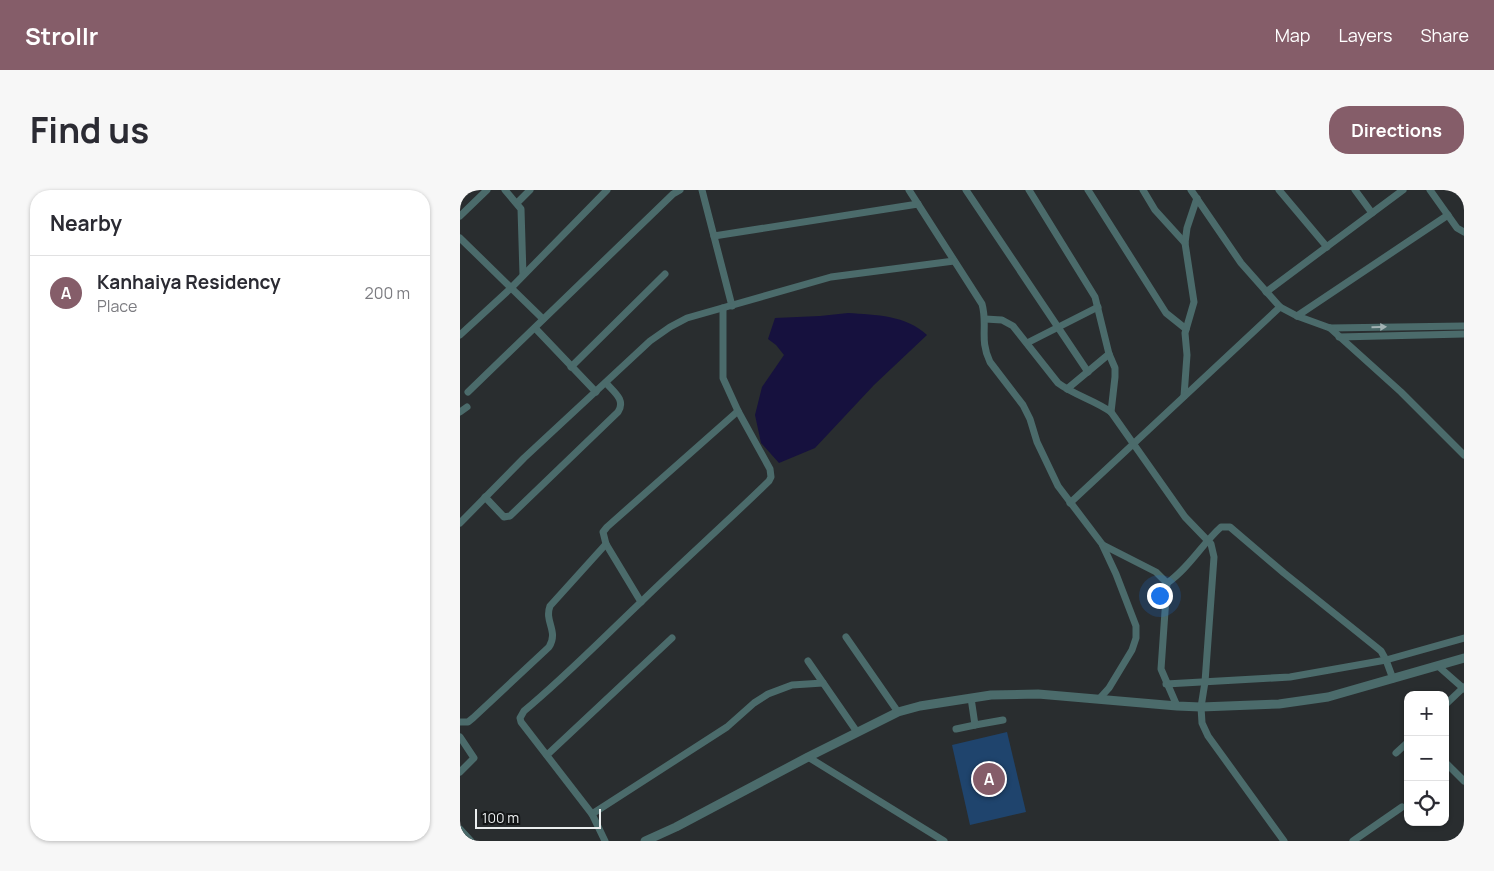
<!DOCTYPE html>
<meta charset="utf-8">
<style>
:root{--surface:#fff;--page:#f7f7f7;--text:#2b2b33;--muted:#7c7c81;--line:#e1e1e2;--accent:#855d69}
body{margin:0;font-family:Manrope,sans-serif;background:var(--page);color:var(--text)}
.controls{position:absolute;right:15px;bottom:15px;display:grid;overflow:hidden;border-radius:10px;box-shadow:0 1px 4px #0004}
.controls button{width:45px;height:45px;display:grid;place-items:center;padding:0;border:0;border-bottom:1px solid var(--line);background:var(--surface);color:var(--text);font:25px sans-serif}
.scale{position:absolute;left:15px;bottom:12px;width:126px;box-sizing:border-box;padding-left:5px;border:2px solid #ebeeef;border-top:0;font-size:14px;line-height:18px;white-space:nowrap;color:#ebeeef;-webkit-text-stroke:4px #131516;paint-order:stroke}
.you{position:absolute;left:699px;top:405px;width:18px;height:18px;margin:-12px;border:4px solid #fff;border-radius:50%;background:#1a73e8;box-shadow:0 0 0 8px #1a73e833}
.badge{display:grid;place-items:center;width:32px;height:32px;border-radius:50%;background:var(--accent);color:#fff;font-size:16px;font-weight:700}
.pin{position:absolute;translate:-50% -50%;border:2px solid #fff;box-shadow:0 1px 5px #0006}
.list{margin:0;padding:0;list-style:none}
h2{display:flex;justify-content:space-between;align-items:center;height:65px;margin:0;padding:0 20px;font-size:21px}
h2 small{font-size:16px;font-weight:400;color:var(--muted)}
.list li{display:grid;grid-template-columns:32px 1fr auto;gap:15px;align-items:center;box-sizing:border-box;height:75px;padding:0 20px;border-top:1px solid var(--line)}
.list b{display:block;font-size:19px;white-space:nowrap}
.list p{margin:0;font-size:16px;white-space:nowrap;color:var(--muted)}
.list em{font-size:16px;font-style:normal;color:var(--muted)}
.icon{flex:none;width:28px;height:28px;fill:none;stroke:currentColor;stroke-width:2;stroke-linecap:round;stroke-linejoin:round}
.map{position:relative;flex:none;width:1004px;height:651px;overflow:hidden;border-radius:20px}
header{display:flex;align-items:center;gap:30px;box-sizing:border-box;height:70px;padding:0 25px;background:var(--accent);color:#fff}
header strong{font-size:24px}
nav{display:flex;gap:28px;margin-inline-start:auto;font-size:18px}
.intro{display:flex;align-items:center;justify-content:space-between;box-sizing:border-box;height:120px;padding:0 30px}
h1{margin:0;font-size:35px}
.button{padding:12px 22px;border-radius:20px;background:var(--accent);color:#fff;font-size:18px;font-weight:700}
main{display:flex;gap:30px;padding:0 30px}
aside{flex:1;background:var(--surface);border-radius:20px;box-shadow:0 1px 4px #0004}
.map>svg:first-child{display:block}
.water{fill:#16113e}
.building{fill:#1f446d}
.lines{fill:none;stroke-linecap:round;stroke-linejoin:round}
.minor{stroke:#4b6b6b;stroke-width:7}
.tertiary{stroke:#4b6b6b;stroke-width:9}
.oneway{fill:#a3b3b4}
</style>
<header>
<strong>Strollr</strong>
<nav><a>Map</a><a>Layers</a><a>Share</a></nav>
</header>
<div class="intro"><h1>Find us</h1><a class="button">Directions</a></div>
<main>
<aside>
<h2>Nearby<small></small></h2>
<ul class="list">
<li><span class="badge">A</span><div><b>Kanhaiya Residency</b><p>Place</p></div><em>200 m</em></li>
</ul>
</aside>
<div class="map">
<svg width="1004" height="651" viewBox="0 0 1004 651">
<rect width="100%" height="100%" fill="#292d2f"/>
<path class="water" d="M388 123C416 125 446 125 467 145L414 195 355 258 319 273 301 253 295 225 302 197 324 165 316 155 308 149 315 128 360 126Z"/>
<path class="building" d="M547 542 566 622 510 635 492 555Z"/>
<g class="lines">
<g class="minor">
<path d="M45 0 61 19 63 85"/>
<path d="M242 0 272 116"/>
<path d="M449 0 522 114C528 135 519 150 530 172L563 215 570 229 577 252 598 296 642 354 656 384 676 436V448L672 460 649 498 639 509"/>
<path d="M506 0 628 182"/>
<path d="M569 0 635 107 649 164 655 178V187L651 222"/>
<path d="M628 0 706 123 726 139"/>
<path d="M683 0 695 20 725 53"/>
<path d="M731 0 781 73 820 117 837 126 870 138 1004 136"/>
<path d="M819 0 867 57"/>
<path d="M895 0 912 23"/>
<path d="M970 0 997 38 1004 42"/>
<path d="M57 13 70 0"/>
<path d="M0 26 27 0"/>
<path d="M254 46 458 14"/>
<path d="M0 48 83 129"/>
<path d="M806 102 943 0"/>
<path d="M837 126 988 25"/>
<path d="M525 129 542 130 553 136 598 193C614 205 634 210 651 222L725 327 751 354 754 367 745 492 741 517 742 533 748 546 824 651"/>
<path d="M75 138 136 202"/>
<path d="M870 138 941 202 1004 265"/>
<path d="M0 145 51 98 147 0"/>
<path d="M879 147 1004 144"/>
<path d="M567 153 638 117"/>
<path d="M111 177 205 84"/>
<path d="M607 199 649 164"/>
<path d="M8 202 213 4 220 0"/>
<path d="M724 206 727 165 725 143 734 112 725 53 727 38 737 8"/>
<path d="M0 222 7 217"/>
<path d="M25 307 44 327 50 326 158 222C166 210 154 202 146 193"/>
<path d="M610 313 820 117"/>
<path d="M0 333 64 268 190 151 210 137 227 128 371 87 494 71"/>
<path d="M643 355 696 382 707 393 701 479 717 516"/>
<path d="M707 393C728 379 742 354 761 337H770L824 383 921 461 926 470 933 489"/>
<path d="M181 412 146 354 143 342 147 337 278 221"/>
<path d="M386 447 438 522"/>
<path d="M348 471 397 542"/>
<path d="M978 476 1004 499"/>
<path d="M706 494 830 487 926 470 1004 448"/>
<path d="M511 508 515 535 543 530"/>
<path d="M985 515 1004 497"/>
<path d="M0 532H8L13 528 89 457C99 441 84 432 90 416L146 354"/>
<path d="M496 539 515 535"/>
<path d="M0 547 14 568 0 582"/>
<path d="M936 563 948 552"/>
<path d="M87 565 212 448"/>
<path d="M348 567 484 651"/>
<path d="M985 572 1004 591"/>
<path d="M132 624 267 537 294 513 308 504 332 495 363 493"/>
<path d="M0 639 11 651"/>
<path d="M145 651 132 624 61 532 60 528 64 521C105 487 142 449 181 412 223 371 267 332 309 291L311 287 310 279 278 221 263 188V118"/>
<path d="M893 651 942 617"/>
</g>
<path class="tertiary" d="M185 651 216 637 348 567 438 522 460 516 531 505 578 504 717 516 741 517 819 514 868 507 1004 468"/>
</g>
<defs><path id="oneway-solid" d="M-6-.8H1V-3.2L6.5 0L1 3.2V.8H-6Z" transform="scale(1.25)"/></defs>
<use class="oneway" href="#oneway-solid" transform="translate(919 137) rotate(-1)"/>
</svg>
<div class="controls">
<button>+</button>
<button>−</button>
<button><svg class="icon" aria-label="locate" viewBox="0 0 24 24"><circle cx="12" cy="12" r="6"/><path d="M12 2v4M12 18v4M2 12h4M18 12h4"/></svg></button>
</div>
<div class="scale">100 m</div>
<div class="you"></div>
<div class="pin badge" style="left:529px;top:589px">A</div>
</div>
</main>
